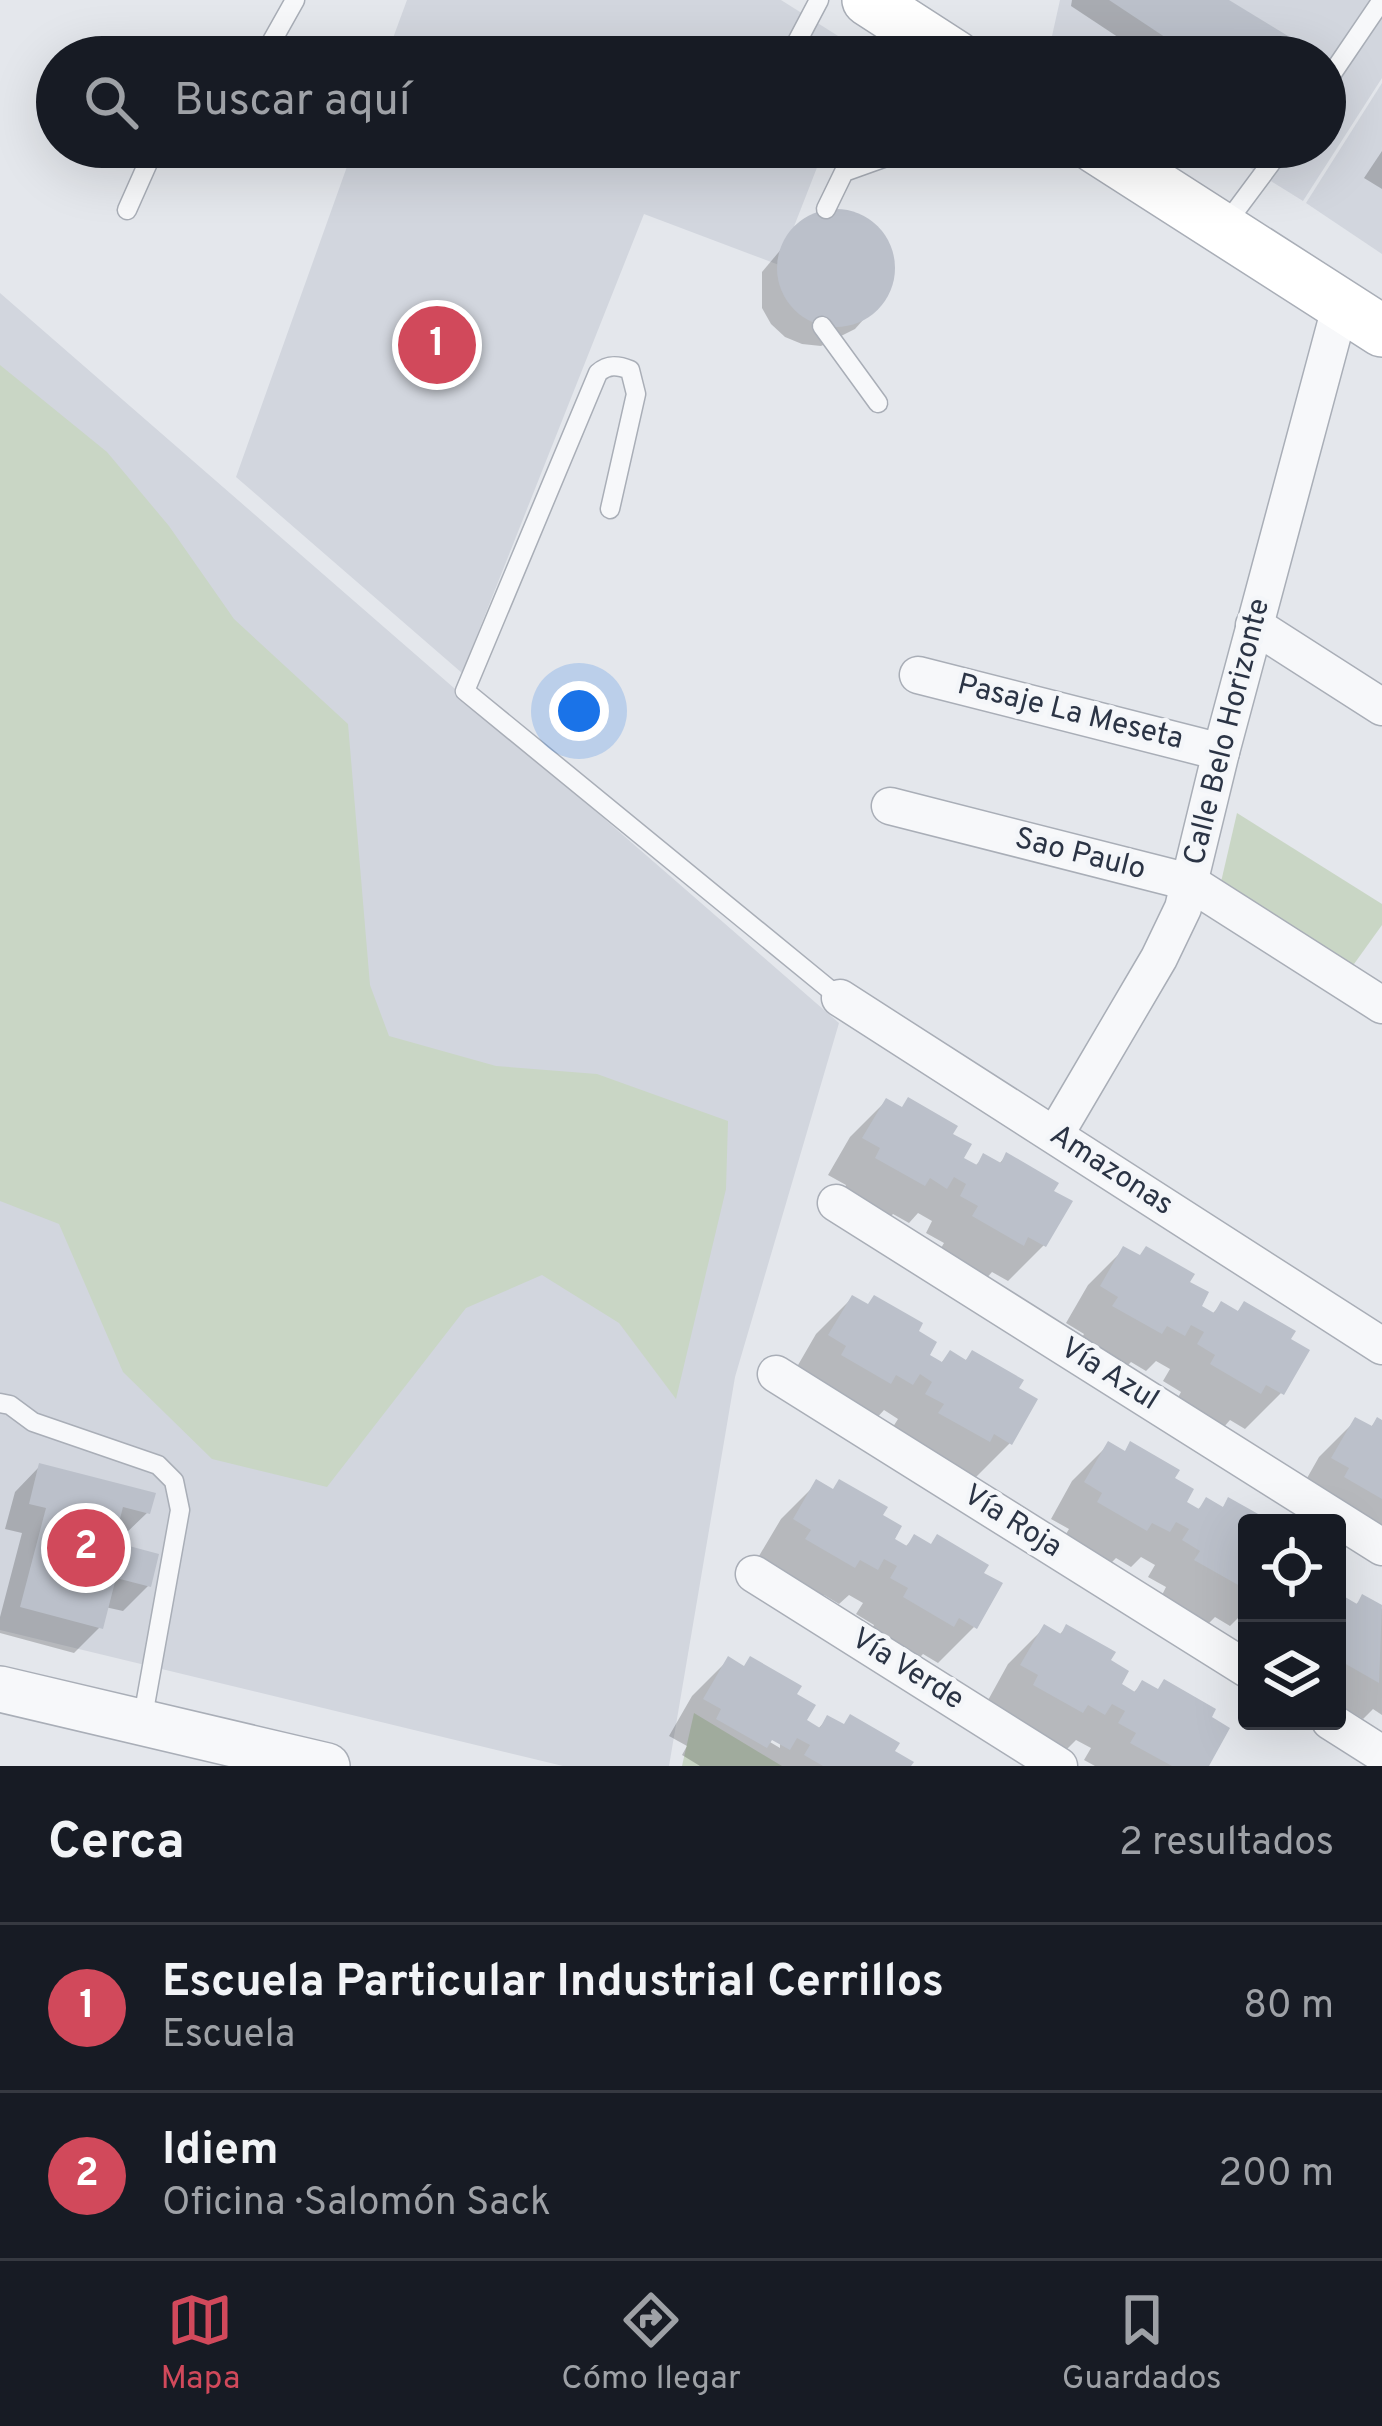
<!DOCTYPE html>
<html lang="es">
<meta charset="utf-8">
<style>
:root{--surface:#171b24;--page:#20242c;--text:#f1f3f6;--muted:#9ea1a6;--line:#363941;--accent:#d1495b}
body{margin:0;font-family:Overpass,sans-serif;background:var(--page);color:var(--text)}
.controls{position:absolute;right:36px;bottom:36px;display:grid;overflow:hidden;border-radius:12px;box-shadow:0 12px 48px #0002}
.controls button{width:108px;height:108px;display:grid;place-items:center;padding:0;border:0;border-bottom:3px solid var(--line);background:var(--surface);color:var(--text);font:60px sans-serif}
.you{position:absolute;left:579px;top:711px;width:42px;height:42px;margin:-30px;border:9px solid #fff;border-radius:50%;background:#1a73e8;box-shadow:0 0 0 18px #1a73e833}
.badge{display:grid;place-items:center;width:78px;height:78px;border-radius:50%;background:var(--accent);color:#fff;font-size:39px;font-weight:700}
.pin{position:absolute;translate:-50% -50%;border:6px solid #fff;box-shadow:0 3px 12px #0006}
.list{margin:0;padding:0;list-style:none}
h2{display:flex;justify-content:space-between;align-items:center;height:156px;margin:0;padding:0 48px;font-size:51px}
h2 small{font-size:39px;font-weight:400;color:var(--muted)}
.list li{display:grid;grid-template-columns:78px 1fr auto;gap:36px;align-items:center;box-sizing:border-box;height:168px;padding:0 48px;border-top:3px solid var(--line)}
.list b{display:block;font-size:45px;white-space:nowrap}
.list p{margin:0;font-size:39px;white-space:nowrap;color:var(--muted)}
.list em{font-size:39px;font-style:normal;color:var(--muted)}
.icon{flex:none;width:66px;height:66px;fill:none;stroke:currentColor;stroke-width:2;stroke-linecap:round;stroke-linejoin:round}
.map{position:relative;flex:none;width:1382px;height:1766px;overflow:hidden}
.search{position:absolute;background:var(--surface);box-shadow:0 12px 48px #0002;left:36px;right:36px;top:36px;height:132px;display:flex;align-items:center;gap:30px;box-sizing:border-box;padding:0 42px;border-radius:66px;color:var(--muted);font-size:45px}
.sheet{height:492px;background:var(--surface)}
nav{display:flex;justify-content:space-around;align-items:center;box-sizing:border-box;height:168px;border-top:3px solid var(--line);background:var(--surface);font-size:33px;color:var(--muted)}
nav a{display:grid;justify-items:center;gap:6px}
nav .on{color:var(--accent)}
.map>svg:first-child{display:block}
.built{fill:#d2d6de}
.green{fill:#c9d6c5}
.shadow{fill:#0003;fill-rule:evenodd}
.building{fill:#bbc0ca}
.lines{fill:none;stroke-linecap:round;stroke-linejoin:round}
.service-casing{stroke:#a9aeb7;stroke-width:21}
.minor-casing{stroke:#a9aeb7;stroke-width:39}
.tertiary-casing{stroke:#a9aeb7;stroke-width:48}
.secondary-casing{stroke:#a9aeb7;stroke-width:54}
.service{stroke:#f7f8fa;stroke-width:18}
.minor{stroke:#f7f8fa;stroke-width:36}
.tertiary{stroke:#f7f8fa;stroke-width:45}
.secondary{stroke:#fff;stroke-width:51}
.labels{text-anchor:middle;dominant-baseline:central;stroke-width:9;stroke-linejoin:round;paint-order:stroke}
.street-label{font-size:30px;fill:#2b3445;stroke:#f4f6f9}
</style>
<div class="map">
<svg width="1382" height="1766" viewBox="0 0 1382 1766">
<rect width="100%" height="100%" fill="#e4e7ec"/>
<g class="built">
<path d="M407 0H781L862 51 859 57H386Z"/>
<path d="M1060 0H1382V78L1303 201 1216 147H1325V57H1070L1050 45Z"/>
<path d="M1382 83V254L1306 203Z"/>
<path d="M354 147H825L779 265 644 214 462 673 236 477Z"/>
<path d="M0 293 839 1023 735 1377 669 1766H563L0 1630Z"/>
</g>
<g class="green">
<path d="M0 365 107 452 169 526 234 619 348 724 370 985 389 1036 496 1066 597 1074 728 1121 726 1189 676 1399 619 1323 542 1275 466 1308 327 1487 212 1459 123 1372 59 1224 0 1201Z"/>
<path d="M1237 813 1382 904V925L1349 971 1221 882Z"/>
<path d="M694 1713 782 1766H682Z"/>
</g>
<g class="shadow">
<path d="M1072 0H1223L1288 57H1148L1071 6Z"/>
<path d="M1382 151V189L1364 178Z"/>
<path d="M827 212 857 216 885 240 892 276 887 293 855 329 821 346 802 344 785 337 771 324 762 308V272L804 222Z"/>
<path d="M886 1101 949 1135 960 1159 974 1167 984 1157 998 1165 1006 1156 1044 1245 1008 1281 992 1272 985 1280 938 1253 944 1243 926 1233 932 1221 918 1213 909 1223 893 1214 886 1221 841 1195 846 1185 828 1175 850 1137Z"/>
<path d="M1124 1249 1186 1283 1197 1307 1211 1315 1221 1305 1236 1313 1244 1305 1281 1393 1245 1429 1230 1420 1223 1428 1176 1401 1181 1392 1163 1381 1170 1369 1156 1361 1146 1371 1131 1362 1124 1369 1079 1343 1084 1334 1066 1323 1088 1285Z"/>
<path d="M852 1298 915 1332 926 1356 940 1364 950 1354 964 1362 972 1354 1015 1389 1010 1443 974 1479 891 1430 898 1419 884 1410 875 1420 794 1372 816 1334Z"/>
<path d="M1377 1420 1382 1423V1538L1298 1494 1319 1457 1355 1421 1369 1429Z"/>
<path d="M1108 1445 1171 1479 1183 1503 1196 1511 1207 1501 1221 1509 1229 1501 1247 1523V1609L1230 1626 1215 1617 1208 1624 1161 1597 1166 1587 1148 1577 1155 1565 1141 1557 1131 1567 1116 1558 1109 1565 1063 1539 1069 1529 1051 1519 1072 1481Z"/>
<path d="M40 1466 148 1512 122 1537 113 1535 110 1544 148 1586 123 1611 105 1607 100 1627 74 1653 0 1633V1617L22 1533 5 1529 15 1492Z"/>
<path d="M817 1483 879 1516 890 1540 904 1548 914 1538 974 1627 938 1663 923 1654 916 1661 869 1634 874 1625 856 1614 863 1603 849 1595 839 1604 824 1595 817 1602 772 1576 777 1567 759 1556 781 1519Z"/>
<path d="M1340 1598 1354 1606 1363 1598 1382 1609V1715L1373 1709 1363 1719 1348 1710 1340 1717 1337 1715V1601Z"/>
<path d="M1044 1628 1058 1636 1066 1628 1107 1662 1118 1685 1132 1694 1142 1684 1205 1766H1095L1084 1760 1091 1748 1076 1740 1067 1749 987 1702 1008 1664Z"/>
<path d="M728 1660 793 1695 803 1721 817 1730 828 1718 890 1752 907 1766H700L682 1755 687 1746 669 1736 692 1696ZM758 1735 780 1741V1748Z"/>
</g>
<g class="building">
<path d="M1109 0H1229L1301 44 1292 57H1195Z"/>
<circle cx="836" cy="268" r="59"/>
<path d="M908 1097 958 1126 953 1134 972 1144 964 1158 977 1165 983 1153 1001 1163 1006 1152 1059 1183 1054 1191 1073 1201 1046 1247 1028 1237 1024 1246 972 1216 978 1206 960 1196 966 1184 954 1177 947 1189 930 1178 925 1186 875 1158 880 1148 862 1138 886 1098 902 1107Z"/>
<path d="M1123 1246 1140 1255 1146 1246 1195 1274 1190 1282 1209 1292 1202 1306 1214 1313 1221 1301 1238 1311 1244 1301 1296 1331 1291 1339 1310 1350 1284 1395 1266 1385 1261 1394 1210 1364 1215 1355 1197 1344 1204 1332 1191 1325 1185 1336 1167 1326 1162 1334 1112 1306 1118 1297 1100 1286Z"/>
<path d="M852 1295 868 1304 874 1295 923 1323 919 1331 937 1342 930 1355 942 1362 950 1350 966 1360 972 1350 1024 1380 1019 1388 1038 1399 1012 1445 994 1434 990 1442 938 1413 944 1404 925 1394 932 1382 920 1374 913 1385 896 1375 891 1384 841 1355 846 1346 828 1335Z"/>
<path d="M1355 1417 1372 1426 1377 1417 1382 1420V1499L1344 1477 1349 1468 1331 1458Z"/>
<path d="M1108 1441 1125 1451 1130 1441 1180 1470 1175 1478 1194 1489 1187 1502 1199 1509 1206 1497 1223 1507 1228 1497 1274 1523H1247V1590L1194 1560 1200 1551 1182 1540 1189 1529 1176 1522 1170 1532 1152 1523 1147 1531 1097 1502 1102 1493 1084 1482Z"/>
<path d="M39 1463 156 1493 150 1514 123 1507 114 1542 159 1554 151 1587 116 1578 103 1629 20 1607 46 1508 29 1504Z"/>
<path d="M816 1479 833 1489 839 1479 888 1507 883 1515 902 1526 895 1539 907 1546 914 1534 931 1544 937 1534 989 1565 984 1573 1003 1583 977 1629 959 1618 954 1627 903 1597 908 1588 890 1578 897 1566 884 1559 878 1570 860 1560 855 1568 805 1539 811 1530 793 1519Z"/>
<path d="M1340 1594 1357 1604 1362 1594 1382 1605 1379 1683 1337 1659Z"/>
<path d="M1044 1624 1061 1634 1066 1624 1116 1652 1111 1660 1129 1671 1122 1684 1135 1692 1142 1680 1158 1689 1164 1679 1216 1709 1212 1717 1230 1728 1209 1766H1172L1130 1743 1136 1733 1118 1723 1125 1711 1112 1704 1105 1715 1088 1705 1083 1713 1033 1685 1038 1675 1020 1665Z"/>
<path d="M728 1656 744 1666 750 1656 802 1686 797 1694 816 1705 807 1720 820 1728 827 1715 844 1724 850 1714 900 1743 895 1751 914 1762 911 1766H823L804 1755 810 1745 797 1738 790 1750 772 1740 767 1748 716 1719 721 1709 703 1699Z"/>
</g>
<g class="lines">
<defs>
<g id="service">
<path d="M263 57 295 0"/>
<path d="M789 57 819 0"/>
<path d="M1325 84 1382 0"/>
<path d="M826 209 844 172 914 147"/>
<path d="M127 210 155 147"/>
<path d="M1225 225 1283 147"/>
<path d="M822 326 878 403"/>
<path d="M610 509 636 394 630 370C618 365 608 364 598 373L465 691 840 998"/>
<path d="M0 1403 10 1405 33 1422 158 1465 174 1481 180 1510 142 1722"/>
</g>
<g id="minor">
<path d="M1254 625 1382 707"/>
<path d="M918 675 1221 752"/>
<path d="M890 806 1189 882 1382 1005"/>
<path d="M840 998 1382 1346"/>
<path d="M1055 1135 1159 958 1183 908 1221 752 1341 304"/>
<path d="M836 1203 1382 1547"/>
<path d="M776 1374 1247 1669"/>
<path d="M754 1574 1059 1766"/>
<path d="M1330 1721 1382 1754"/>
</g>
<path id="tertiary" d="M0 1689 327 1766"/>
<g id="secondary">
<path d="M868 0 956 57"/>
<path d="M1095 147 1382 331"/>
</g>
</defs>
<use href="#service" class="service-casing"/>
<use href="#minor" class="minor-casing"/>
<use href="#tertiary" class="tertiary-casing"/>
<use href="#secondary" class="secondary-casing"/>
<use href="#service" class="service"/>
<use href="#minor" class="minor"/>
<use href="#tertiary" class="tertiary"/>
<use href="#secondary" class="secondary"/>
</g>
<g class="labels">
<g class="street-label">
<text transform="translate(1070 713) rotate(14)">Pasaje La Meseta</text>
<text transform="translate(1228 732) rotate(-76)">Calle Belo Horizonte</text>
<text transform="translate(1080 855) rotate(14)">Sao Paulo</text>
<text transform="translate(1111 1171) rotate(33)">Amazonas</text>
<text transform="translate(1109 1375) rotate(32)">Vía Azul</text>
<text transform="translate(1012 1522) rotate(32)">Vía Roja</text>
<text transform="translate(907 1670) rotate(32)">Vía Verde</text>
</g>
</g>
</svg>
<div class="controls">
<button><svg class="icon" aria-label="locate" viewBox="0 0 24 24"><circle cx="12" cy="12" r="6"/><path d="M12 2v4M12 18v4M2 12h4M18 12h4"/></svg></button>
<button><svg class="icon" aria-label="layers" viewBox="0 0 24 24"><path d="M12 4l9 5-9 5-9-5zM3 14l9 5 9-5"/></svg></button>
</div>
<div class="you"></div>
<div class="pin badge" style="left:437px;top:345px">1</div>
<div class="pin badge" style="left:86px;top:1548px">2</div>
<div class="search"><svg class="icon" aria-label="search" viewBox="0 0 24 24"><circle cx="10" cy="10" r="6"/><path d="M15 15l6 6"/></svg>Buscar aquí</div>
</div>
<section class="sheet">
<h2>Cerca<small>2 resultados</small></h2>
<ul class="list">
<li><span class="badge">1</span><div><b>Escuela Particular Industrial Cerrillos</b><p>Escuela</p></div><em>80 m</em></li>
<li><span class="badge">2</span><div><b>Idiem</b><p>Oficina · Salomón Sack</p></div><em>200 m</em></li>
</ul>
</section>
<nav>
<a class="on"><svg class="icon" aria-label="map" viewBox="0 0 24 24"><path d="M3 6l6-2 6 2 6-2v14l-6 2-6-2-6 2zM9 4v14M15 6v14"/></svg>Mapa</a>
<a><svg class="icon" aria-label="directions" viewBox="0 0 24 24"><path d="M12 3l9 9-9 9-9-9zM9 14v-3h6M13 9l2 2-2 2"/></svg>Cómo llegar</a>
<a><svg class="icon" aria-label="saved" viewBox="0 0 24 24"><path d="M7 4h10v16l-5-4-5 4z"/></svg>Guardados</a>
</nav>
